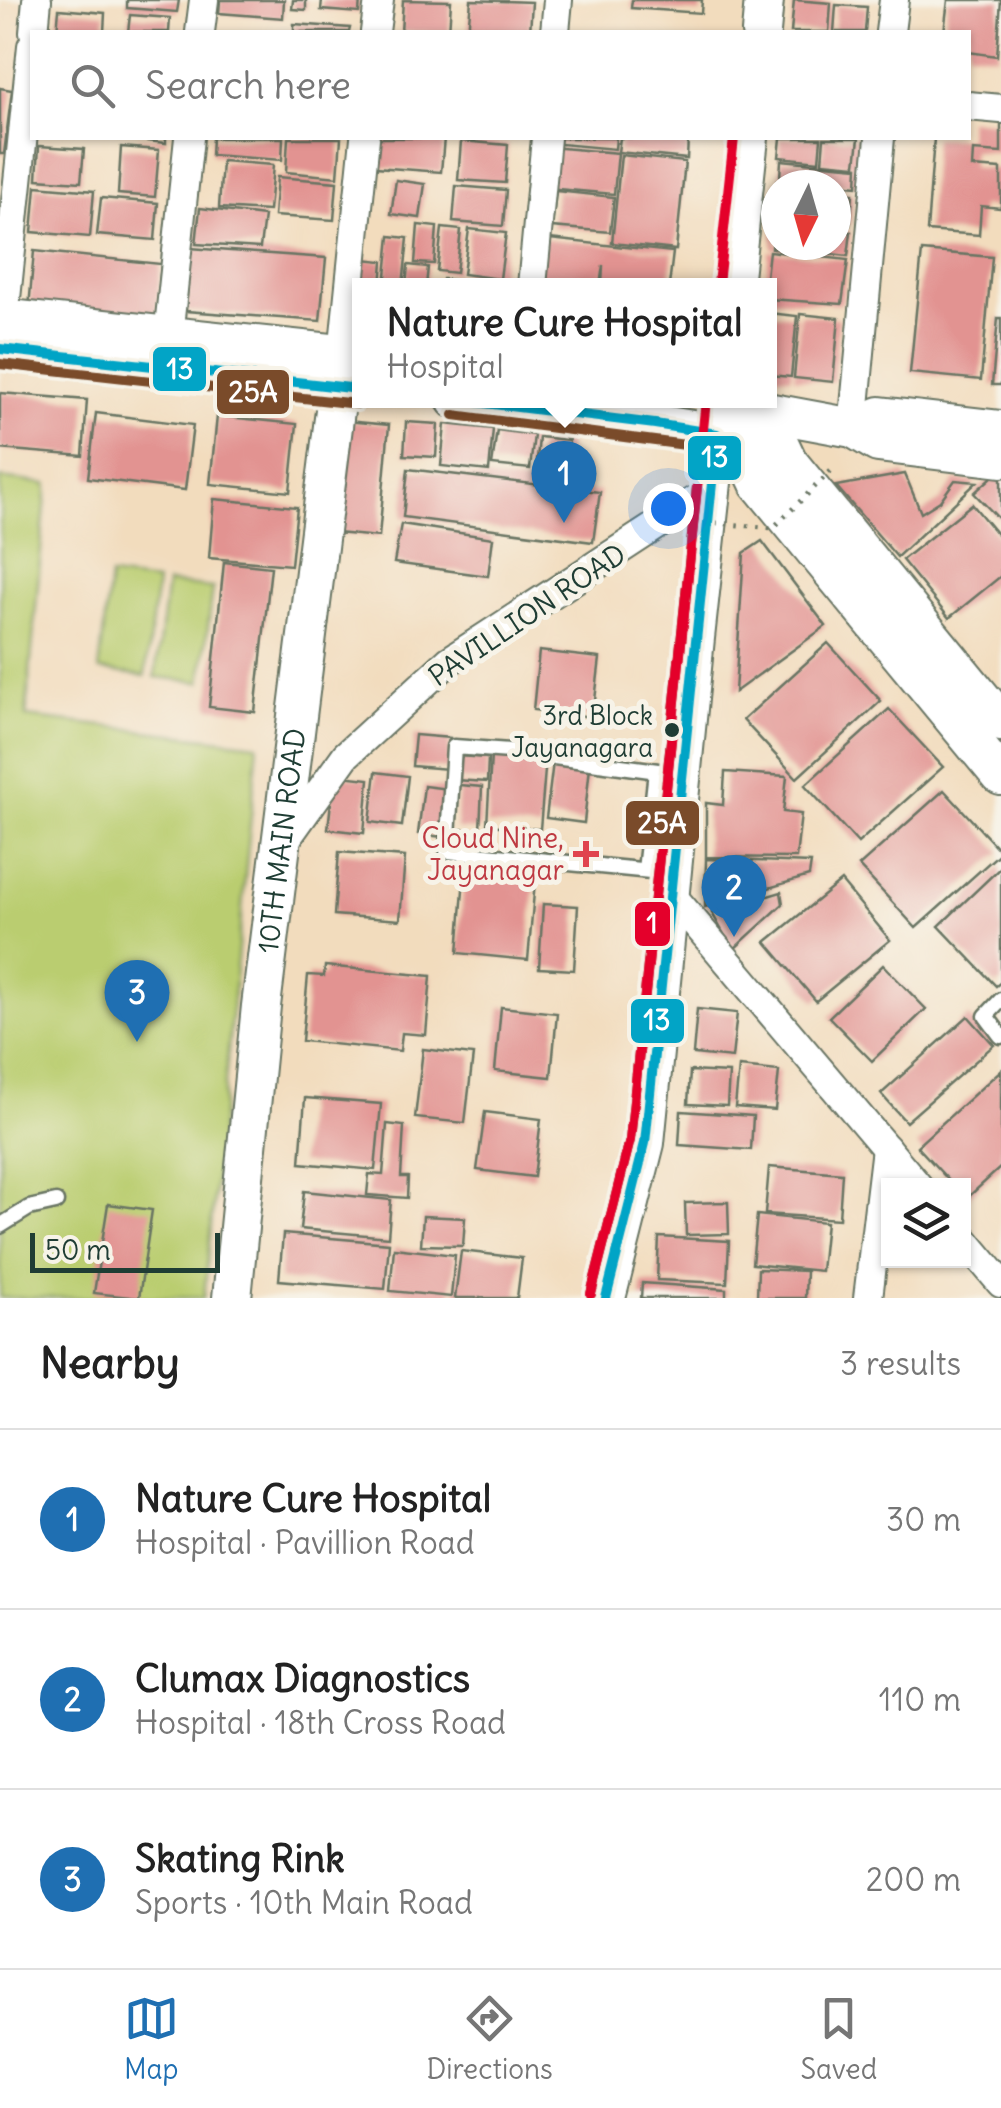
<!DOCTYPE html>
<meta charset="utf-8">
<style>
:root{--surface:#fff;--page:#f2f2f2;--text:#222;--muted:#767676;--line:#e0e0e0;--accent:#1f6fb2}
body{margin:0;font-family:Delius,sans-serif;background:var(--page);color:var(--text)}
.controls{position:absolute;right:30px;bottom:30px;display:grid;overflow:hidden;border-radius:0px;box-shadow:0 2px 8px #0004}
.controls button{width:90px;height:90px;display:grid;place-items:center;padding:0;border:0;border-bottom:2px solid var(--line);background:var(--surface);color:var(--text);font:50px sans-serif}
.compass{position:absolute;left:761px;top:170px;width:90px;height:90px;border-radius:50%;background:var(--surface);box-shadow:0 2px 8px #0004;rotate:185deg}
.scale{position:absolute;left:30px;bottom:25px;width:190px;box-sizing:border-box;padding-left:10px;border:5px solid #1f3d34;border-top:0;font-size:28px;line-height:35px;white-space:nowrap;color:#1f3d34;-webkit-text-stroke:8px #f7f3e8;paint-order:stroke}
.you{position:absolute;left:668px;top:508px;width:35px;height:35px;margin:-25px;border:8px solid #fff;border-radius:50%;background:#1a73e8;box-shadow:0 0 0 15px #1a73e833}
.badge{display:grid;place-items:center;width:65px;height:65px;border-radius:50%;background:var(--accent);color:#fff;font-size:32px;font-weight:700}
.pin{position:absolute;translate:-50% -82px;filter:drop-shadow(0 2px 5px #0008)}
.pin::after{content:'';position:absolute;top:52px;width:35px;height:30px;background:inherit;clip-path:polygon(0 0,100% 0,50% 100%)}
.popup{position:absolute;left:352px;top:278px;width:425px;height:130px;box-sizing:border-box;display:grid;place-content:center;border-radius:0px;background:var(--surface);filter:drop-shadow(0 2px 8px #0005);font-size:32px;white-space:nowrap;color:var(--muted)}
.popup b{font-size:38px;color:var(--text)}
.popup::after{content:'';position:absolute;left:50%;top:100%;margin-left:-20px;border:20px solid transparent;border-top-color:var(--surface)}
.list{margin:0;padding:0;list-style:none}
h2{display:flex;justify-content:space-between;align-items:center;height:130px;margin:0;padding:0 40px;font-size:42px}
h2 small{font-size:32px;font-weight:400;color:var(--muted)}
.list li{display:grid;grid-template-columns:65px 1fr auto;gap:30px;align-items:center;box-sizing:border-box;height:180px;padding:0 40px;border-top:2px solid var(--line)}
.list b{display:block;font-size:38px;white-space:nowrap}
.list p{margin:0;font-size:32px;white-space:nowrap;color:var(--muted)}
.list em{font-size:32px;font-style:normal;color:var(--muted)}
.icon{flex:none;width:55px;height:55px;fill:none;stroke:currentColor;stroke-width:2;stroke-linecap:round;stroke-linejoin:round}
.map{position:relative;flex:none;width:1001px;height:1298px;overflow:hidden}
.search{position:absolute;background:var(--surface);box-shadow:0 2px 8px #0004;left:30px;right:30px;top:30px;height:110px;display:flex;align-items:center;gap:25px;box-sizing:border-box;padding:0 35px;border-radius:0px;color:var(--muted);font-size:38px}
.sheet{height:670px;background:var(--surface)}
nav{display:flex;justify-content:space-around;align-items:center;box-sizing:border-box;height:140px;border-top:2px solid var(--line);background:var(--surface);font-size:28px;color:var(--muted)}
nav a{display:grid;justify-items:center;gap:5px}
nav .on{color:var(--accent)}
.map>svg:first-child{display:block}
.green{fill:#bacd70;stroke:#6c8552;stroke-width:2.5}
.building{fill:#e29391}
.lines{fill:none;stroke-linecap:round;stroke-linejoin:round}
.lane-casing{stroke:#697564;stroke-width:19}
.street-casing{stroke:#697564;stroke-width:32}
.secondary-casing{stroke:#697564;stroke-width:42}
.lane{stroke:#fff;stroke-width:14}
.street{stroke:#fff;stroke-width:28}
.secondary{stroke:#fff;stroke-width:38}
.path-bridge{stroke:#697564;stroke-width:5;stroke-dasharray:2.5 8;stroke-linecap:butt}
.bus-1-casing{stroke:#f7f3e8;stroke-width:18}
.bus-2-casing{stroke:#f7f3e8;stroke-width:18}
.bus-3-casing{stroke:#f7f3e8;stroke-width:18}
.bus-1{stroke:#02a4c6;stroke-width:10}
.bus-2{stroke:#7a4b2a;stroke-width:10}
.bus-3{stroke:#e4002b;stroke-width:10}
.bus-dot{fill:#1f3d34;stroke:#f7f3e8;stroke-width:4}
.health-dot{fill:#e0444e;stroke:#f7f3e8;stroke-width:4}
.labels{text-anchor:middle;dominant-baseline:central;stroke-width:10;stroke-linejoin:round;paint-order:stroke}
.bus-label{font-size:26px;fill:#1f3d34;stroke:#f7f3e8;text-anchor:end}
.street-label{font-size:28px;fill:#1f3d34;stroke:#f7f3e8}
.health-label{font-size:28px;fill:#be3a42;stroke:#f7f3e8;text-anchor:end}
.line-badge{stroke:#f7f3e8;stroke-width:4}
.badge-label{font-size:28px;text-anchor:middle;font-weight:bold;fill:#fff}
</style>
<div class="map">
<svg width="1001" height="1298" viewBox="0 0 1001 1298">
<rect width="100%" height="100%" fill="#f7f3e8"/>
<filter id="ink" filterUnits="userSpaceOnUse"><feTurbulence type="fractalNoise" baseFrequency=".01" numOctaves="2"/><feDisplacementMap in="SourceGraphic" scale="20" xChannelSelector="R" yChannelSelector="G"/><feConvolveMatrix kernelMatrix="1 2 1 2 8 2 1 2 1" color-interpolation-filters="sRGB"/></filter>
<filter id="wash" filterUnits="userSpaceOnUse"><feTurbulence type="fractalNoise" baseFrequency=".0048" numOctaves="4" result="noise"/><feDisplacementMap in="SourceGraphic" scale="40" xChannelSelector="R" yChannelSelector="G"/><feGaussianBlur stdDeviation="2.25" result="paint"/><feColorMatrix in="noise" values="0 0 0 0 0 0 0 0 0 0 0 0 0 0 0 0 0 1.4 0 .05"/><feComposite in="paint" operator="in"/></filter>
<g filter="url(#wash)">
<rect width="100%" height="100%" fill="#f2dcbd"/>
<g class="green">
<path d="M0 478 47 484 26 717 258 744 204 1298H0Z"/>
<path d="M110 576 157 582 145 676 99 670Z"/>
<path d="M167 583 213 588 201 682 155 677Z"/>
</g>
<g id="blocks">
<g class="building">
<path d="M127 0H179L177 12 127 8Z"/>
<path d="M220 0H284L283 18 219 13Z"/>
<path d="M293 0H306V10L292 9Z"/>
<path d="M322 0H360L359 13 321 10Z"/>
<path d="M403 0 451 1 449 32H401Z"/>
<path d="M471 0 532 2 530 32H468Z"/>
<path d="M632 0H702L701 13 631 8Z"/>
<path d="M794 0 831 3 829 32H791Z"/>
<path d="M948 0H1001L997 56 968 52V32H944Z"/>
<path d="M836 5 867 7 865 32H834Z"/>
<path d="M59 9 105 13 104 32H57Z"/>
<path d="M130 15 170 18 169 32H128Z"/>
<path d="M294 24 350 28 349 32H294Z"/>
<path d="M0 88 12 90 4 154H0Z"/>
<path d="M968 119 1001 122V153L973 151 972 167 1001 169V208L981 206 979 235 927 231 934 138H968Z"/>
<path d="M138 138H166V143L138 140Z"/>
<path d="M212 138H283L282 160 211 155Z"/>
<path d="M288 138H341L338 177 286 172Z"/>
<path d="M379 138H444L441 172 376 167Z"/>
<path d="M550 138H616L615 149 549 143Z"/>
<path d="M620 138H688L687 159 618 152Z"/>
<path d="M781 138H821L819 161 779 157Z"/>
<path d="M824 138H859L856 165 822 162Z"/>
<path d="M461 141 508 145 505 183 458 180Z"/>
<path d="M39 146 84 149 81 182 37 179Z"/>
<path d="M121 147 159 150 155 197 118 194Z"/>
<path d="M550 147 618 153 614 194 546 188Z"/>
<path d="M621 155 685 162 676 250 612 243Z"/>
<path d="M781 160 858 167 857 186 816 182V185H777V180L803 181 780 178Z"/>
<path d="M222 161 273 165 269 211 219 208Z"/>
<path d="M277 177 337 182 334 220 274 216Z"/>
<path d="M396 180 425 184 420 218 391 214Z"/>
<path d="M36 186 94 191 90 237 32 232Z"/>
<path d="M456 186 506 190 503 226 453 222Z"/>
<path d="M556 191 614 197 610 232 552 227Z"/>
<path d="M836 192 853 194 850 225 836 223Z"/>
<path d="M101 198 158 203 155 240 97 235Z"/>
<path d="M200 208 264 216 260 248 196 244Z"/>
<path d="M418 225 437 227 434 264 415 263Z"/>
<path d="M442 228 461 230 456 273 437 271Z"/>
<path d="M469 229 506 233 500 279 463 274Z"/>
<path d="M836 231 851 232 848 256 814 252 815 245H836Z"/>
<path d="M773 232H776V245H811L810 252 772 248Z"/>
<path d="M390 236 408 238 403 286H385Z"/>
<path d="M540 238 673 252 669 286H602L603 265 600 286 535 280Z"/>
<path d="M190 248 326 258 320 321 186 311Z"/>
<path d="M34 251 161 264 156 320 29 308Z"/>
<path d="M769 251 848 260 842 304 769 299V286H765Z"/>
<path d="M922 251 992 257 981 380 910 373Z"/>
<path d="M363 259 383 261 381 286H361Z"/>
<path d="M408 265 428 267 426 286H406Z"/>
<path d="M443 279 481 283V286H442Z"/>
<path d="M769 313 797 316 791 377 769 375Z"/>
<path d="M800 314 839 318 833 382 794 378Z"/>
<path d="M998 318H1001V385H992Z"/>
<path d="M0 393 87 400 83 456 0 449Z"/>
<path d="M96 413 193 425 185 490 88 478Z"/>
<path d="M217 416 297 424 290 492 210 484Z"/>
<path d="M346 421 389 425 379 537 336 533Z"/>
<path d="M406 422 438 424 436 457 404 455Z"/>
<path d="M445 424 493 429 489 471 441 466Z"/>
<path d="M497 430 534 435 530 469 492 465Z"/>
<path d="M539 437 569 440 566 475 536 472Z"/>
<path d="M408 469 600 492 593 542 403 517Z"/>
<path d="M1001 469V521L974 493Z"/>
<path d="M905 474 921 513 940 501 955 480 977 482 897 557 836 486Z"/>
<path d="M214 499 297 507 291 565 209 558Z"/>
<path d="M972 504 1001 539V576L949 618 902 560Z"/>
<path d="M401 524 493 538 488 576 394 563Z"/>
<path d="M762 541 826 626 735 692 744 553Z"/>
<path d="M224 562 271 567 255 712 209 707Z"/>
<path d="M828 643 881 701 797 778 743 720Z"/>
<path d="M539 651 600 658 593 717 533 710Z"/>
<path d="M889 709 943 767 858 843 805 785Z"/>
<path d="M415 735 450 738 448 769 412 766Z"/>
<path d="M491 755 546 758 540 829 487 825Z"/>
<path d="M457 756 488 758 487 782 455 780Z"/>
<path d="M553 762 590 766 584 823 546 818Z"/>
<path d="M376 772 408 776 402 826 370 822Z"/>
<path d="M725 772 787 776 783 812 801 814 796 858 706 857V803L723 805Z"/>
<path d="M334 775 369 779 364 833 328 829Z"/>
<path d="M459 785 482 787 480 830 456 829Z"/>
<path d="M424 786 449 789 443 837 418 834Z"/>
<path d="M944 790 1001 852 916 928 859 866Z"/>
<path d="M339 852 405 857 400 920 334 915Z"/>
<path d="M706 859 811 863 809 876 705 907Z"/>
<path d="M465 864 536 870 528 960 458 953Z"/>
<path d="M1001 867V982L996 986 939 926Z"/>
<path d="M841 881 890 940 816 1001 766 942Z"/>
<path d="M781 892 783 904 733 950 712 913Z"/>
<path d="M543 904 578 906 574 970 539 968Z"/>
<path d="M883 965 926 1009 872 1061 829 1017Z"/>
<path d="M325 966 431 976 426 1035 402 1033 400 1051 302 1041 308 975 324 976Z"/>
<path d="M501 1007 557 1013 551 1077 495 1071Z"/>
<path d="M697 1009 737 1013 732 1058 693 1054Z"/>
<path d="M968 1016 994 1045 906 1122 881 1094Z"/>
<path d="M423 1049 473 1055 465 1123 415 1118Z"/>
<path d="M739 1067 779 1071 775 1110 735 1107Z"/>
<path d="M1001 1070V1167L966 1199 964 1196V1186H954L917 1146Z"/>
<path d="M690 1071 729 1073 727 1106 688 1104Z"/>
<path d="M305 1098 381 1104 375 1170 300 1163Z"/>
<path d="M681 1111 753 1116 751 1150 679 1145Z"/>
<path d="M485 1112 541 1119 534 1177 477 1170Z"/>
<path d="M387 1124 404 1126 401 1177H408L407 1198 367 1195 369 1174 383 1175Z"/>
<path d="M769 1167 842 1173 839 1219 765 1214Z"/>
<path d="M304 1191 391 1200 388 1237 300 1229Z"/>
<path d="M728 1202 729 1234 686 1235 685 1203Z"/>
<path d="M108 1204 152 1210 139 1298 94 1293Z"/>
<path d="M757 1215 826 1222 821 1271 752 1264Z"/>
<path d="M423 1216 465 1218 463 1246 421 1245Z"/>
<path d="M283 1234 389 1243 385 1289 279 1280Z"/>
<path d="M659 1237 729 1241 727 1283 657 1280Z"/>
<path d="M394 1248 455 1255 451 1297 390 1291Z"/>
<path d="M461 1251 522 1258 517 1298H455Z"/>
<path d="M758 1269 806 1271 805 1298H757Z"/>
<path d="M642 1283 726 1289V1298H641Z"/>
</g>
</g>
</g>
<g filter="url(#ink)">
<use href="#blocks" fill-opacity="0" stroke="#697564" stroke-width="2.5"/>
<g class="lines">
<defs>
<g id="lane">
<path d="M645 870 656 771"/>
<path d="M671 873 447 851 454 747 510 751 680 774"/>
<path d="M1001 1000 986 1016 1001 1036"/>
<path d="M0 1226 29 1208 56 1202"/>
</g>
<g id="street">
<path d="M34 32 37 0"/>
<path d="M200 32 204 0"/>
<path d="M375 32 379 0"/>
<path d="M555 32 558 0"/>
<path d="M890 32 894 0"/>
<path d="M968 106 1001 109"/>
<path d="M532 286 546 138"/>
<path d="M4 318 32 46"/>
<path d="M168 337 189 138"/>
<path d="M343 354 365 138"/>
<path d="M853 428 880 138"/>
<path d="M284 842 346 755 449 661 711 490"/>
<path d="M669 892 918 1186"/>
<path d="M964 1239 1001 1283"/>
<path d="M868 1298 886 1148"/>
</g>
<g id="secondary">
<path d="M761 32 764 0"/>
<path d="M733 286 749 138"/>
<path d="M0 318 359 356"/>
<path d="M0 349 359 389"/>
<path d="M456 400 655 424 717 434 742 447 759 483 1001 776"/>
<path d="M721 403 771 426 788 462 1001 722"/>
<path d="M745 408 853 428 878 443 1001 458"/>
<path d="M853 428 880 416 1001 430"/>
<path id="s1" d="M232 1298 261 1006 338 386"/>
<path d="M606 1298 645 1143 695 638 721 400"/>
</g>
</defs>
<use href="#lane" class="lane-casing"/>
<use href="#street" class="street-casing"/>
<use href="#secondary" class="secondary-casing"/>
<use href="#lane" class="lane"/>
<use href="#street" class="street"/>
<use href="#secondary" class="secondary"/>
<path class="path-bridge" d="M684 520 773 528 833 469"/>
<defs>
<g id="bus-1">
<path d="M0 349 359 389"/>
<path d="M460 400 655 424 717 434 645 1143 606 1298"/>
</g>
<g id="bus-2">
<path d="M0 364 357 404"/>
<path d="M454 415 701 447 630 1140 591 1294"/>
</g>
<g id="bus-3">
<path d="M718 284 734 138"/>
<path d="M591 1294 630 1140 706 400"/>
</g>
</defs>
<use href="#bus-1" class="bus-1-casing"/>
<use href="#bus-2" class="bus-2-casing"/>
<use href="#bus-3" class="bus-3-casing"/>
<use href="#bus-1" class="bus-1"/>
<use href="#bus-2" class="bus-2"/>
<use href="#bus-3" class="bus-3"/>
</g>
</g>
<circle class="bus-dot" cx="672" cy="730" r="9"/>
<path class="health-dot" d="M581 839h10v10h10v10h-10v10h-10v-10h-10v-10h10z"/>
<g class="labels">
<g class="bus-label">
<text x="653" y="715">3rd Block<tspan x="653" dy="32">Jayanagara</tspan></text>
</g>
<g class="street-label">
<text transform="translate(527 615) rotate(-34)">PAVILLION ROAD</text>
<text stroke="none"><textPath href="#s1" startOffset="460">10TH MAIN ROAD</textPath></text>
</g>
<g class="health-label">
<text x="564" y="838">Cloud Nine,<tspan x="564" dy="32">Jayanagar</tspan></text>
</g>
</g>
<g class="line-badge">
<rect x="151" y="345" width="57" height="48" rx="10" fill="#02a4c6"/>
<rect x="215" y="368" width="76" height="48" rx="10" fill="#7a4b2a"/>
<rect x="686" y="434" width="57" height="48" rx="10" fill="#02a4c6"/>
<rect x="624" y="799" width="77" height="48" rx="10" fill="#7a4b2a"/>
<rect x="633" y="900" width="39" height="48" rx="10" fill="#e4002b"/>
<rect x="629" y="997" width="57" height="48" rx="10" fill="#02a4c6"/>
</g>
<g class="badge-label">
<text x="180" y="379">13</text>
<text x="253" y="402">25A</text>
<text x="715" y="467">13</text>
<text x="662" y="833">25A</text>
<text x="652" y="933">1</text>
<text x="657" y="1030">13</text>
</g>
</svg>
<div class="controls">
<button><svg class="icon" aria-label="layers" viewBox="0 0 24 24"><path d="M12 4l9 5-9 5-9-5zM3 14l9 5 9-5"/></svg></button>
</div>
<svg class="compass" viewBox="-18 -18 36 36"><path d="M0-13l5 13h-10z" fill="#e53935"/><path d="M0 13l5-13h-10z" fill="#767676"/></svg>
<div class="scale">50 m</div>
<div class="you"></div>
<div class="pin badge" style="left:564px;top:523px">1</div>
<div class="popup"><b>Nature Cure Hospital</b>Hospital</div>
<div class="pin badge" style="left:734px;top:937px">2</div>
<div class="pin badge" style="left:137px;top:1042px">3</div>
<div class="search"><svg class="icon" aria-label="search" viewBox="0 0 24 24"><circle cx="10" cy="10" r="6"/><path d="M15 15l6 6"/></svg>Search here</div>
</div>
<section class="sheet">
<h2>Nearby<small>3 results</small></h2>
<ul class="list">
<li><span class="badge">1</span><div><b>Nature Cure Hospital</b><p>Hospital · Pavillion Road</p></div><em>30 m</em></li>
<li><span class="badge">2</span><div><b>Clumax Diagnostics</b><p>Hospital · 18th Cross Road</p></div><em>110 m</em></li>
<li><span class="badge">3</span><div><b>Skating Rink</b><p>Sports · 10th Main Road</p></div><em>200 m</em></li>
</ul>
</section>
<nav>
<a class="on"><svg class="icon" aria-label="map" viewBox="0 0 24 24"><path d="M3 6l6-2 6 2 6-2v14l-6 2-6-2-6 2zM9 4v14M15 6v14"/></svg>Map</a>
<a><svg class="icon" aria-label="directions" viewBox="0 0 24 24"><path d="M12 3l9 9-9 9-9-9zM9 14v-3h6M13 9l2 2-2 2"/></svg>Directions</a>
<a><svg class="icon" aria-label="saved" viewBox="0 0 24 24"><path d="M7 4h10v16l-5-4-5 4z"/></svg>Saved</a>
</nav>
